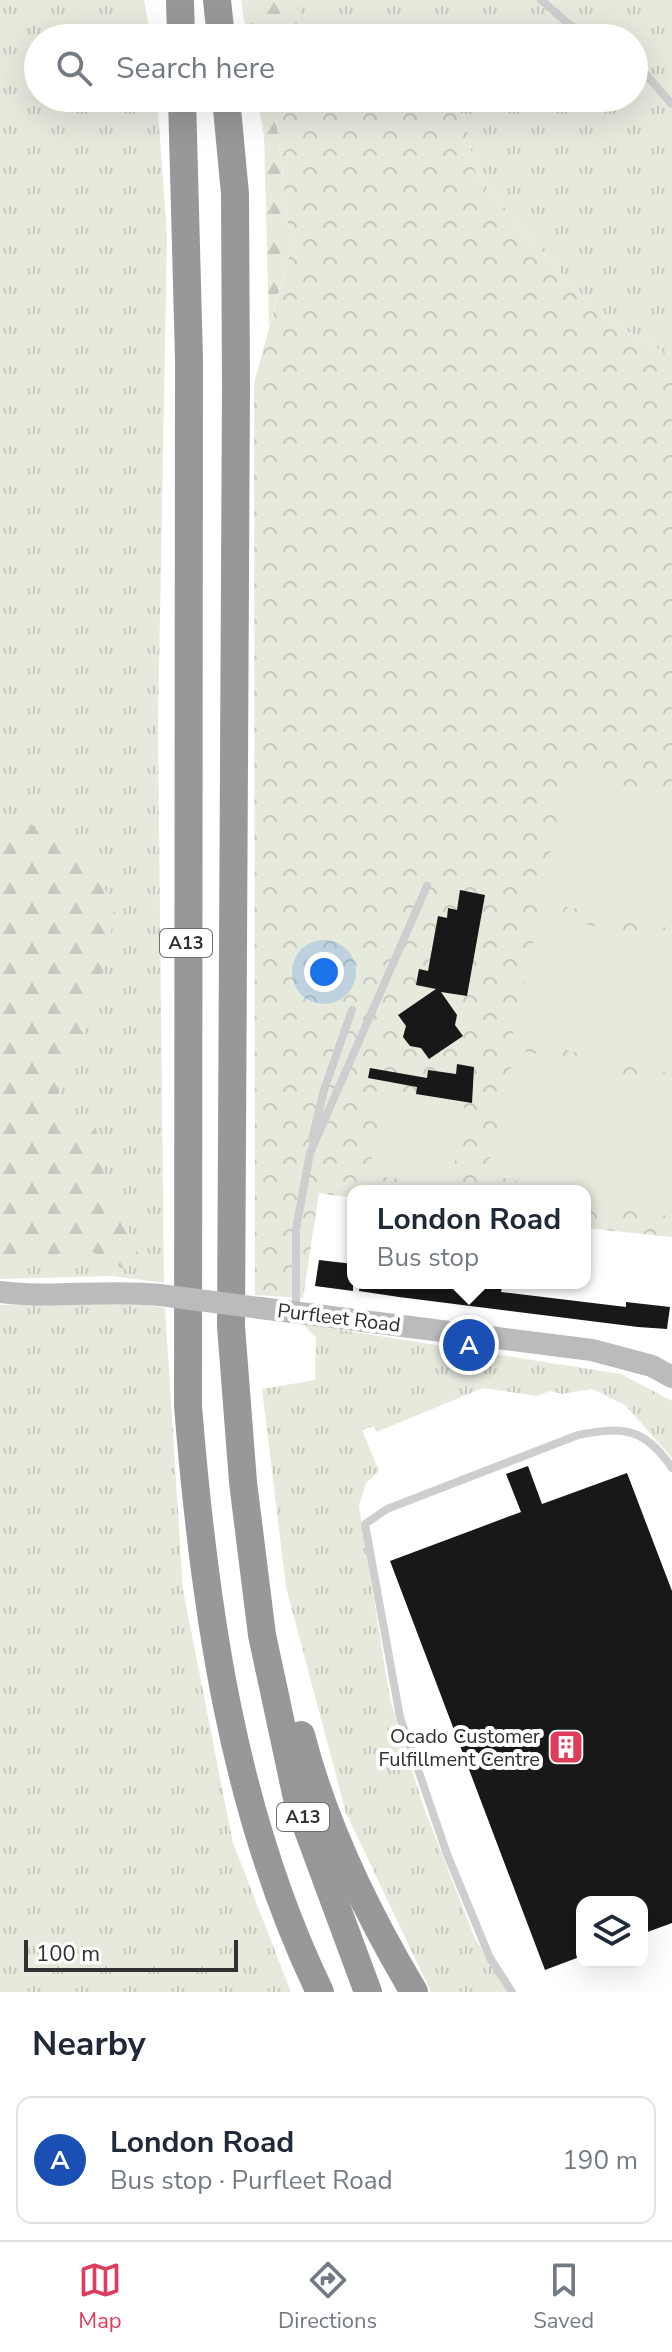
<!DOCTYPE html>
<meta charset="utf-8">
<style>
:root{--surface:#fff;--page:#f6f6f7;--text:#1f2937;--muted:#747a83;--line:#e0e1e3;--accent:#df3c5d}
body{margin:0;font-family:"Nunito Sans",sans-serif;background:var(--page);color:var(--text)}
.controls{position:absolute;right:24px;bottom:24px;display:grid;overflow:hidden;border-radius:16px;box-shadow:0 8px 32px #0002}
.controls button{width:72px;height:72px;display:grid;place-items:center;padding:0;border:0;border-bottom:2px solid var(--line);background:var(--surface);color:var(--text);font:40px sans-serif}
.scale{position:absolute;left:24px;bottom:20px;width:214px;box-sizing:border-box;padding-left:8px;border:4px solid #313131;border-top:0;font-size:22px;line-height:28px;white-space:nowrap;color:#313131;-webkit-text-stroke:6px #fff;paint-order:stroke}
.you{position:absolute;left:324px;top:972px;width:28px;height:28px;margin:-20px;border:6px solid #fff;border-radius:50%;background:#1a73e8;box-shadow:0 0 0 12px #1a73e833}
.badge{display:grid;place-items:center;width:52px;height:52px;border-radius:50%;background:var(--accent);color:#fff;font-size:26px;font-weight:700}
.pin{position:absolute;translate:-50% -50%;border:4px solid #fff;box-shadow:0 2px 8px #0006}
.popup{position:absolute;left:347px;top:1185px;width:244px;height:104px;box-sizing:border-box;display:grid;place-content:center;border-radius:16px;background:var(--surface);filter:drop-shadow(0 2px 6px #0005);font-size:26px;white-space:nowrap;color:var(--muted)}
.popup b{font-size:30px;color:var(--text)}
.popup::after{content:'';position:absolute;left:50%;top:100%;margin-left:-16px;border:16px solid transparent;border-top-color:var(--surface)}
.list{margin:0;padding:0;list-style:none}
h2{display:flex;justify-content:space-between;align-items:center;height:104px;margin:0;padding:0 32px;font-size:34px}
h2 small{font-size:26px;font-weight:400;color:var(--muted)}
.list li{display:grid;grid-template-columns:52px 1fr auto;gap:24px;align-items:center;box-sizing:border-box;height:128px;margin:0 16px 16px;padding:0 16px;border:2px solid var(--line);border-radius:16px}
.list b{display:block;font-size:30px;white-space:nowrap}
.list p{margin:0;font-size:26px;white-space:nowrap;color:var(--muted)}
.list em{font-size:26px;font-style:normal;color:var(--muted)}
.icon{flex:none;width:44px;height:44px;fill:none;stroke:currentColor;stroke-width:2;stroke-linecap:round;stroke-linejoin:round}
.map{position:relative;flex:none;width:672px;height:1992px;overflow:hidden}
.search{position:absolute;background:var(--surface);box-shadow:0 8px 32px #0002;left:24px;right:24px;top:24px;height:88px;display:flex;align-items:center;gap:20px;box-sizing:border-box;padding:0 28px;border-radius:44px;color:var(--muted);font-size:30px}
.sheet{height:248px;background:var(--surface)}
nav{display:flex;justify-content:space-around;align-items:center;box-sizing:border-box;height:112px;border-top:2px solid var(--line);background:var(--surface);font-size:22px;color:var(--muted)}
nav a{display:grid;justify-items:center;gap:4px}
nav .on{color:var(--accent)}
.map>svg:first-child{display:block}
.grass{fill:url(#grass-tufts)}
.forest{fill:url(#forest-firs)}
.park{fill:url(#park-crowns)}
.garden{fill:#e6eadd}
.building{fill:#181818}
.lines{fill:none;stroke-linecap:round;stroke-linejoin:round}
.lane{stroke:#cecece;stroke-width:8}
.secondary{stroke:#bbb;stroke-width:22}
.highway{stroke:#989898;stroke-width:28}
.secondary-bridge{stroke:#bbb;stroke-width:22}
.labels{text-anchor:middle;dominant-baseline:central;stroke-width:8;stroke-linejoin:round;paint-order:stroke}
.shield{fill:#fff;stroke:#6f6f6f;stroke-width:2}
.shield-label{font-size:18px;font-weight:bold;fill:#313131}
.street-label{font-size:20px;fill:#313131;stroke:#fff}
.poi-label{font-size:20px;fill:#313131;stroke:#fff;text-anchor:end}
</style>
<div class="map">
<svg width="672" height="1992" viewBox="0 0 672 1992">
<defs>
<pattern id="grass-tufts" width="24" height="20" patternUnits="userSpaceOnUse" patternTransform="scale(2)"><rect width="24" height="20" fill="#e6eadd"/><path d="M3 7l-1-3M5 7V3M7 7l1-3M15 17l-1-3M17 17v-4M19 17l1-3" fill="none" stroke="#c6c9be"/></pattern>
<pattern id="forest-firs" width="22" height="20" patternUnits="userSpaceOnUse" patternTransform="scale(2)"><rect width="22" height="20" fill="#e6eadd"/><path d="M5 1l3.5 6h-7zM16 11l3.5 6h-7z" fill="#c6c9be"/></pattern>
<pattern id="park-crowns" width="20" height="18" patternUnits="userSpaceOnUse" patternTransform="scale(2)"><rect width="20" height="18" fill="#e6eadd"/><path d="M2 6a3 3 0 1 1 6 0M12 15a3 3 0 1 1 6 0" fill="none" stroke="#c6c9be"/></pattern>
</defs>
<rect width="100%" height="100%" fill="#fff"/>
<g class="grass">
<path d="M0 0H144L151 38H38V98H157L167 235 158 728 164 1283 113 1276 0 1279Z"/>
<path d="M298 0H672V357L597 314 476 175 464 115 415 98H634V38H295L299 23Z"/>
<path d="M119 1301 165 1308 183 1590 233 1843 291 1992H0V1305Z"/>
<path d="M303 1324 621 1374 672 1401V1458L625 1405 592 1389 562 1394 549 1391 538 1396 483 1388 377 1432 374 1426 362 1430 379 1471 366 1483 359 1506 390 1699 423 1805 474 1936 507 1992H431L346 1813 286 1587 262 1389 315 1380 316 1338Z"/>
</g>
<g class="forest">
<path d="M241 0H298L299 23 295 38H247Z"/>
<path d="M257 98H274L291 249 269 327 264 135Z"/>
<path d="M0 815 36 826 91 857 115 912 100 986 61 1089 48 1111 96 1128 104 1174 138 1253 125 1270 91 1251 0 1259Z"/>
</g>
<path class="park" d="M274 98H415L464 115 476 175 597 314 672 357V1237L585 1228V1191H353V1198L319 1193 303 1298 255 1295 254 383 291 249Z"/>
<g class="garden">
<path d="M567 773 672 796V929L540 901Z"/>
<path d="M539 914 672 943V1074L512 1038Z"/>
<path d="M515 1049 672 1085V1217L585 1197V1191H560L486 1174Z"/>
<path d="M384 1093 465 1108 450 1189 369 1174Z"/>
</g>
<g class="building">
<path d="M460 890 485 895 467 996 441 992 457 1015 455 1025 463 1036 429 1059 421 1048 410 1046 403 1037 406 1026 398 1015 436 989 416 985 419 969 428 971 438 916 447 918 448 908 457 910Z"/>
<path d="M457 1064 474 1067 472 1103 416 1094 417 1087 368 1078 370 1068 427 1078 428 1070 456 1074Z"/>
<path d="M319 1260 353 1264V1291L315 1286Z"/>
<path d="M360 1283H503L501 1292 626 1307V1302L670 1307 667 1329 638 1327 399 1297 359 1291Z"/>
<path d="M528 1466 542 1504 627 1473 672 1591V1923L642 1934V1902H582V1956L545 1970 390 1561 521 1512 506 1474Z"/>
</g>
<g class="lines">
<g class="lane">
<path d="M541 0 570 25 594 38"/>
<path d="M634 61 672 104"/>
<path d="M312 1140 324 1090 352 1010"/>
<path d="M296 1312V1229L310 1153 427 886"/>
<path d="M512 1992 490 1958 447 1854 400 1717 365 1524 387 1509 578 1435C624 1426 645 1428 672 1468"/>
</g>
<g class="secondary">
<path d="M0 1292C53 1299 106 1289 160 1295"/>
<path d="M260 1308 592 1350 652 1366 672 1377"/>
</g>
<g class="highway">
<path d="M180 0 181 38"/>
<path d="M217 0 221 38"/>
<path d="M182 98 189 359 188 1406C204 1605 232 1810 320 1992"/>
<path d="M226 98 235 194 236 387 231 1326 243 1482 262 1635 298 1803 368 1992"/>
<path d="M301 1735C324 1825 367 1913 414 1992"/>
</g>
<path class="secondary-bridge" d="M160 1295 260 1308"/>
</g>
<defs>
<symbol id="building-square" viewBox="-11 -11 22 22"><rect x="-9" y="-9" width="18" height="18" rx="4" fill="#df3c5d" stroke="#fff"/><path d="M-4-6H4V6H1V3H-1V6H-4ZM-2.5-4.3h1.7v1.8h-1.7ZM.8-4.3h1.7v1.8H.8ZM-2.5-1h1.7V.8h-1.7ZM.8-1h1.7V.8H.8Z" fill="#fff"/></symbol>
</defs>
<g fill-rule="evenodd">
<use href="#building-square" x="546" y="1727" width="40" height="40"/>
</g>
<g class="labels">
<g class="shield">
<rect x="160" y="929" width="52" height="28" rx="6"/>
<rect x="277" y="1803" width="52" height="28" rx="6"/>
</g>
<g class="shield-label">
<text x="186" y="943">A13</text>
<text x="303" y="1817">A13</text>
</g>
<g class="street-label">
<text transform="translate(339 1318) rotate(7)">Purfleet Road</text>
</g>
<g class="poi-label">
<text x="540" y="1736">Ocado Customer<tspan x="540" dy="23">Fulfillment Centre</tspan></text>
</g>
</g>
</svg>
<div class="controls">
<button><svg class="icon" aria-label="layers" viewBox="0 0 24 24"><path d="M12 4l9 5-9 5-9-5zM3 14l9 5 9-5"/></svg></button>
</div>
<div class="scale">100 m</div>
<div class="you"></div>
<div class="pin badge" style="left:469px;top:1345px;background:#1a4fb4">A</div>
<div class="popup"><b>London Road</b>Bus stop</div>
<div class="search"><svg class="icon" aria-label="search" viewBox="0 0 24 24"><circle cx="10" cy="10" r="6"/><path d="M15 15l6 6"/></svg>Search here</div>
</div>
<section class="sheet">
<h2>Nearby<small></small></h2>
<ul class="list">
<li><span class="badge" style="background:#1a4fb4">A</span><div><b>London Road</b><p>Bus stop · Purfleet Road</p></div><em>190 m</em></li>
</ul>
</section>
<nav>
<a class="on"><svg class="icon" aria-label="map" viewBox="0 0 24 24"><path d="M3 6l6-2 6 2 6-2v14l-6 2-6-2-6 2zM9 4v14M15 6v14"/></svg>Map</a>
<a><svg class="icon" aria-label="directions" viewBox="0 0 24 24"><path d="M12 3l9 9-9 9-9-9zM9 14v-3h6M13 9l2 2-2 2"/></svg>Directions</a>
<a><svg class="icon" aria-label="saved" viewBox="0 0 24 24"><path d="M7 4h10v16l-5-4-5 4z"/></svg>Saved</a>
</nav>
